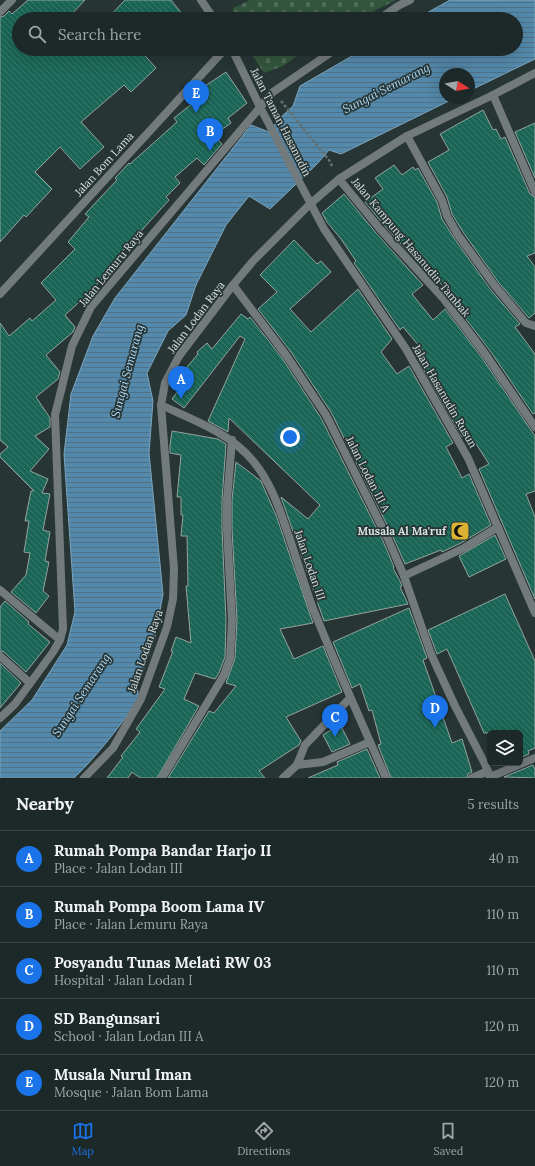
<!DOCTYPE html>
<meta charset="utf-8">
<style>
:root{--surface:#1d2828;--page:#253030;--text:#f1f3f6;--muted:#a0a6a8;--line:#3b4445;--accent:#1a73e8}
body{margin:0;font-family:Lora,serif;background:var(--page);color:var(--text)}
.controls{position:absolute;right:12px;bottom:12px;display:grid;overflow:hidden;border-radius:6px;box-shadow:0 4px 16px #0002}
.controls button{width:36px;height:36px;display:grid;place-items:center;padding:0;border:0;border-bottom:1px solid var(--line);background:var(--surface);color:var(--text);font:20px sans-serif}
.compass{position:absolute;left:439px;top:68px;width:36px;height:36px;border-radius:50%;background:var(--surface);box-shadow:0 4px 16px #0002;rotate:101deg}
.you{position:absolute;left:290px;top:437px;width:14px;height:14px;margin:-10px;border:3px solid #fff;border-radius:50%;background:#1a73e8;box-shadow:0 0 0 6px #1a73e833}
.badge{display:grid;place-items:center;width:26px;height:26px;border-radius:50%;background:var(--accent);color:#fff;font-size:13px;font-weight:700}
.pin{position:absolute;translate:-50% -33px;filter:drop-shadow(0 1px 2px #0008)}
.pin::after{content:'';position:absolute;top:21px;width:14px;height:12px;background:inherit;clip-path:polygon(0 0,100% 0,50% 100%)}
.list{margin:0;padding:0;list-style:none}
h2{display:flex;justify-content:space-between;align-items:center;height:52px;margin:0;padding:0 16px;font-size:17px}
h2 small{font-size:13px;font-weight:400;color:var(--muted)}
.list li{display:grid;grid-template-columns:26px 1fr auto;gap:12px;align-items:center;box-sizing:border-box;height:56px;padding:0 16px;border-top:1px solid var(--line)}
.list b{display:block;font-size:15px;white-space:nowrap}
.list p{margin:0;font-size:13px;white-space:nowrap;color:var(--muted)}
.list em{font-size:13px;font-style:normal;color:var(--muted)}
.icon{flex:none;width:22px;height:22px;fill:none;stroke:currentColor;stroke-width:2;stroke-linecap:round;stroke-linejoin:round}
.map{position:relative;flex:none;width:535px;height:778px;overflow:hidden}
.search{position:absolute;background:var(--surface);box-shadow:0 4px 16px #0002;left:12px;right:12px;top:12px;height:44px;display:flex;align-items:center;gap:10px;box-sizing:border-box;padding:0 14px;border-radius:22px;color:var(--muted);font-size:15px}
.sheet{height:332px;background:var(--surface)}
nav{display:flex;justify-content:space-around;align-items:center;box-sizing:border-box;height:56px;border-top:1px solid var(--line);background:var(--surface);font-size:11px;color:var(--muted)}
nav a{display:grid;justify-items:center;gap:2px}
nav .on{color:var(--accent)}
.map>svg:first-child{display:block}
.cemetery{fill:url(#cemetery-stones)}
.water{fill:url(#water-rules);stroke:#7ca4bc}
.building{fill:url(#building-back-hatch);stroke:#94a49f}
.lines{fill:none;stroke-linecap:round;stroke-linejoin:round}
.path{stroke:#647070;stroke-width:2.5;stroke-dasharray:3 2;stroke-linecap:butt}
.street{stroke:#737a7c;stroke-width:8}
.labels{text-anchor:middle;dominant-baseline:central;stroke-width:3.5;stroke-linejoin:round;paint-order:stroke}
.street-label{font-size:11px;fill:#d9e2e2;stroke:#273535}
.poi-label{font-size:11px;font-weight:bold;fill:#d9e2e2;stroke:#273535;text-anchor:end}
.water-label{font-size:12px;font-style:italic;fill:#a9d6f5;stroke:#273535}
</style>
<div class="map">
<svg width="535" height="778" viewBox="0 0 535 778">
<defs>
<pattern id="cemetery-stones" width="16" height="16" patternUnits="userSpaceOnUse"><rect width="16" height="16" fill="#33553e"/><path d="M2 7V4a2 2 0 0 1 4 0v3zM10 15v-3a2 2 0 0 1 4 0v3z" fill="#506d5a"/></pattern>
<pattern id="water-rules" width="6" height="5" patternUnits="userSpaceOnUse"><rect width="6" height="5" fill="#5489ab"/><path d="M0 2.5h6" fill="none" stroke="#4d7187"/></pattern>
<pattern id="building-back-hatch" width="6" height="6" patternUnits="userSpaceOnUse"><rect width="6" height="6" fill="#1a6555"/><path d="M-1 5l2 2M0 0l6 6M5-1l2 2" fill="none" stroke="#3b7b6d"/></pattern>
</defs>
<rect width="100%" height="100%" fill="#273535"/>
<g class="cemetery">
<path d="M250 0H396L358 19H233V8Z"/>
<path d="M248 49H307L283 66 264 73Z"/>
</g>
<path class="water" d="M450 0H535V59L469 91V74H445V98H455L341 154 329 150 317 164 270 209 249 196 226 225 196 285 186 315 168 331 147 373 153 401 149 453 163 594 155 638 137 687 139 699C119 727 99 754 74 778H0V731L32 700 67 645 75 612 64 454 71 394 93 336 115 298 251 125 269 132 280 118 293 106 300 86 364 49H516V19H416Z"/>
<g class="building">
<path d="M28 0H85L67 19H19V49H139L156 68 131 92 124 85 81 122 104 147 80 169 60 147 35 172 52 189 26 217 24 215 0 242V17L4 16 9 11 12 14Z"/>
<path d="M125 0H171L186 19H107Z"/>
<path d="M226 72 247 103 228 118 231 123 214 135 222 144 204 165 197 158 175 177 180 183 166 197 169 200 123 251 125 253 104 277 86 296 65 315 75 327 73 332 46 355 60 372 58 379 36 397 50 418V427L35 436 49 449 30 471 48 479 42 493 50 494 43 530 50 532 45 561 49 562 43 591 49 596 36 613 11 592 26 575 30 553 24 552 29 521H25L31 491H34L0 457V454L8 447 0 440V323L9 336 30 318 32 321 56 300 41 283 75 249 68 242 89 217 85 214 117 180 115 178 129 163 130 164 177 122 174 118 208 91 205 86Z"/>
<path d="M483 110 493 130 496 129 501 139 505 137 530 194 535 197V253L527 256 535 267V313L529 318 499 283 463 232 452 214 447 197 428 162 449 150 440 134Z"/>
<path d="M535 123V178L515 132Z"/>
<path d="M394 165 402 175 413 167 415 170 418 168 437 202 442 219 454 238 491 290 520 324 515 327 535 354V413L533 414 491 352 453 302 456 300 434 276 432 278 384 225 365 202 383 189 375 178Z"/>
<path d="M344 194 376 233 423 285 412 294 433 320 445 309 482 358 535 436V491L526 494 535 517V599L479 469 489 464 469 433 462 437 418 360 426 354 403 327 400 330 354 263 356 261 341 239 327 222 322 213Z"/>
<path d="M294 240 317 264 321 261 331 272 290 309 311 332 358 289 392 339 381 352 397 374 409 366 453 443 446 447 462 478 469 474 491 525 461 543 442 552 441 550 405 564 393 537 331 412 291 352 258 309 277 292 260 275Z"/>
<path d="M241 314 248 319 250 317 282 358 321 418 383 541 394 567 393 568 400 581 402 586 400 587 408 604 324 621 281 497 308 519 320 505 229 418 228 432 208 421 245 339 240 336 184 408 172 399 187 379 181 374 198 354 197 352 207 343 212 349Z"/>
<path d="M172 431 218 439 226 444 222 500V529L226 620 225 657 219 673 215 679 195 673 184 699 199 706 157 778H140L132 772 128 778H107L123 757 121 756 140 732 136 729 165 689 159 687 173 651H171L176 637 191 643 186 586H188L187 536H181L183 515H181V497H177L181 455 170 453V446Z"/>
<path d="M236 462 261 481 264 488 276 515 313 623 280 629 294 659 323 646 342 692 286 717 301 741 299 745 259 771 265 778H168L209 711 214 713 236 686 226 683 235 658 237 620 232 529V500Z"/>
<path d="M495 535 506 559 469 577 459 556Z"/>
<path d="M505 594 535 661V748L528 751 529 754 520 758V733H484L447 649 437 654 428 630Z"/>
<path d="M5 601 29 622 28 624 50 642 26 672 4 652 0 651V607Z"/>
<path d="M409 608 427 658 423 660 452 743 462 739 472 772 468 774 467 778H391L378 745 381 744 372 710 369 711 360 684 352 688 333 642Z"/>
<path d="M0 663 21 683 0 708Z"/>
<path d="M340 724 350 744 332 752 323 735Z"/>
<path d="M367 749 380 778H308L338 765 337 762Z"/>
<path d="M533 765 535 770V778L504 777Z"/>
</g>
<g class="lines">
<path class="path" d="M281 101 329 160 333 168"/>
<g class="street">
<path d="M201 0 214 19"/>
<path d="M0 12 12 0"/>
<path d="M379 19 398 6 410 0"/>
<path d="M232 49 260 107 324 229 406 349 468 458 535 613"/>
<path d="M493 95 535 192"/>
<path d="M407 136 442 200 447 216 458 235 495 286 526 323 535 326"/>
<path d="M339 179 380 229 444 299 486 355 535 427"/>
<path d="M233 285 286 355 326 415 388 539 404 576 431 654 455 706 485 764 490 778"/>
<path d="M0 294 225 49"/>
<path d="M161 405C193 420 230 433 253 461 270 481 279 507 287 531 296 556 303 581 312 606 335 664 361 721 386 778"/>
<path d="M404 576 464 548 498 527"/>
<path d="M0 590 60 640"/>
<path d="M0 656 30 683"/>
<path d="M0 718 15 704 53 652 60 640 63 629 55 415 72 346 91 307 273 92 336 49"/>
<path d="M297 765 323 762 370 742"/>
<path d="M490 777 535 758"/>
<path d="M84 778 113 748 141 699 167 627 173 599 174 569 161 405 165 383 179 356 233 285 253 261 310 204 339 179 407 136 493 95 535 73"/>
<path d="M162 778 224 675 230 658 232 620 227 529V500L232 440"/>
<path d="M283 778 297 765 305 745 350 698"/>
<path d="M472 778 488 771"/>
</g>
</g>
<defs>
<symbol id="mosque-square" viewBox="-11 -11 22 22"><rect x="-9" y="-9" width="18" height="18" rx="4" fill="#dbb233" stroke="#273535"/><path d="M3.5-4.9A6 6 0 1 0 3.5 4.9A5 5 0 1 1 3.5-4.9Z" fill="#111"/></symbol>
</defs>
<g fill-rule="evenodd">
<use href="#mosque-square" x="449" y="520" width="22" height="22"/>
</g>
<g class="labels">
<g class="street-label">
<text transform="translate(281 122) rotate(63)">Jalan Taman Hasanudin</text>
<text transform="translate(104 164) rotate(-48)">Jalan Bom Lama</text>
<text transform="translate(411 247) rotate(50)">Jalan Kampung Hasanudin Tambak</text>
<text transform="translate(111 268) rotate(-51)">Jalan Lemuru Raya</text>
<text transform="translate(196 317) rotate(-53)">Jalan Lodan Raya</text>
<text transform="translate(445 396) rotate(60)">Jalan Hasanudin Rusun</text>
<text transform="translate(368 474) rotate(63)">Jalan Lodan III A</text>
<text transform="translate(310 565) rotate(71)">Jalan Lodan III</text>
<text transform="translate(145 651) rotate(-71)">Jalan Lodan Raya</text>
</g>
<g class="poi-label">
<text x="446" y="531">Musala Al Ma'ruf</text>
</g>
<g class="water-label">
<text transform="translate(386 88) rotate(-27)">Sungai Semarang</text>
<text transform="translate(127 371) rotate(-75)">Sungai Semarang</text>
<text transform="translate(81 695) rotate(-57)">Sungai Semarang</text>
</g>
</g>
</svg>
<div class="controls">
<button><svg class="icon" aria-label="layers" viewBox="0 0 24 24"><path d="M12 4l9 5-9 5-9-5zM3 14l9 5 9-5"/></svg></button>
</div>
<svg class="compass" viewBox="-18 -18 36 36"><path d="M0-13l5 13h-10z" fill="#e53935"/><path d="M0 13l5-13h-10z" fill="#a0a6a8"/></svg>
<div class="you"></div>
<div class="pin badge" style="left:181px;top:399px">A</div>
<div class="pin badge" style="left:210px;top:151px">B</div>
<div class="pin badge" style="left:335px;top:737px">C</div>
<div class="pin badge" style="left:435px;top:728px">D</div>
<div class="pin badge" style="left:196px;top:113px">E</div>
<div class="search"><svg class="icon" aria-label="search" viewBox="0 0 24 24"><circle cx="10" cy="10" r="6"/><path d="M15 15l6 6"/></svg>Search here</div>
</div>
<section class="sheet">
<h2>Nearby<small>5 results</small></h2>
<ul class="list">
<li><span class="badge">A</span><div><b>Rumah Pompa Bandar Harjo II</b><p>Place · Jalan Lodan III</p></div><em>40 m</em></li>
<li><span class="badge">B</span><div><b>Rumah Pompa Boom Lama IV</b><p>Place · Jalan Lemuru Raya</p></div><em>110 m</em></li>
<li><span class="badge">C</span><div><b>Posyandu Tunas Melati RW 03</b><p>Hospital · Jalan Lodan I</p></div><em>110 m</em></li>
<li><span class="badge">D</span><div><b>SD Bangunsari</b><p>School · Jalan Lodan III A</p></div><em>120 m</em></li>
<li><span class="badge">E</span><div><b>Musala Nurul Iman</b><p>Mosque · Jalan Bom Lama</p></div><em>120 m</em></li>
</ul>
</section>
<nav>
<a class="on"><svg class="icon" aria-label="map" viewBox="0 0 24 24"><path d="M3 6l6-2 6 2 6-2v14l-6 2-6-2-6 2zM9 4v14M15 6v14"/></svg>Map</a>
<a><svg class="icon" aria-label="directions" viewBox="0 0 24 24"><path d="M12 3l9 9-9 9-9-9zM9 14v-3h6M13 9l2 2-2 2"/></svg>Directions</a>
<a><svg class="icon" aria-label="saved" viewBox="0 0 24 24"><path d="M7 4h10v16l-5-4-5 4z"/></svg>Saved</a>
</nav>
